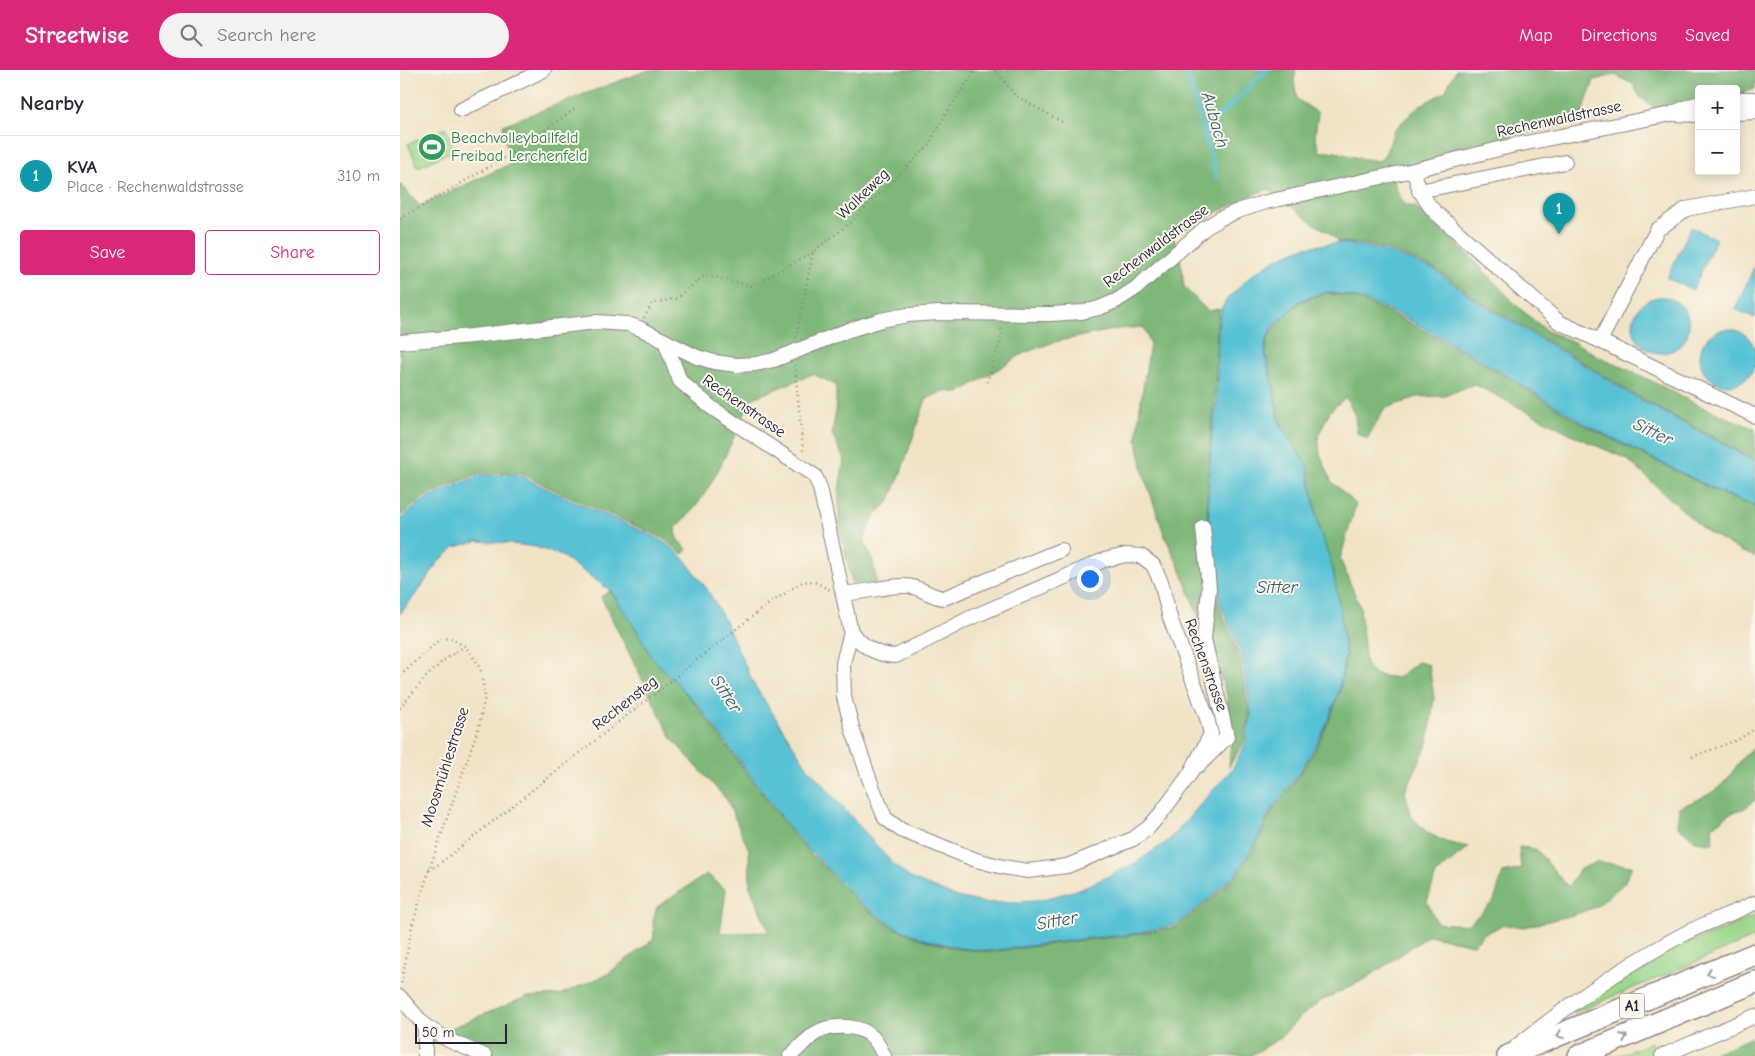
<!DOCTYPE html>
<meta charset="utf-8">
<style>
:root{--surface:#fff;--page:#f2f2f3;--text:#2b2b33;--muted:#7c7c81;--line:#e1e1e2;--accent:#db2777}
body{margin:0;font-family:"Comic Neue",sans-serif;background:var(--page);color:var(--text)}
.controls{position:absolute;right:15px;top:15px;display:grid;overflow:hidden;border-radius:5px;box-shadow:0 2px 12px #0003}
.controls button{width:45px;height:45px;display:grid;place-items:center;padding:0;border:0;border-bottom:1px solid var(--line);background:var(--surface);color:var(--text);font:25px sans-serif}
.scale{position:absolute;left:15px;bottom:12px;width:92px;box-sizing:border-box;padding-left:5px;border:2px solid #22223b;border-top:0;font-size:14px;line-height:18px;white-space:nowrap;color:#22223b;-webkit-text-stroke:4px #fbf7ec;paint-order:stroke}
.you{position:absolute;left:689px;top:508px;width:18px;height:18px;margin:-12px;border:4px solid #fff;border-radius:50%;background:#1a73e8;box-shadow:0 0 0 8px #1a73e833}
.badge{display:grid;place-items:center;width:32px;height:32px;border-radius:50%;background:var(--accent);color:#fff;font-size:16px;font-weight:700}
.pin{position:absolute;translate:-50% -41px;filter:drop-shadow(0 1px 2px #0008)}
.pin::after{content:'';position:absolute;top:26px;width:18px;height:15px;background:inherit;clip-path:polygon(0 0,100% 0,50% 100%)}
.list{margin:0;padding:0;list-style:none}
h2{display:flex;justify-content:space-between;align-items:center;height:65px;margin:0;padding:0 20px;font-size:21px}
h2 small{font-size:16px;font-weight:400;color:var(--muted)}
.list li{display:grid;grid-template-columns:32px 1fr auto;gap:15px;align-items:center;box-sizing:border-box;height:80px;padding:0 20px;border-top:1px solid var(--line)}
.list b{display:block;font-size:19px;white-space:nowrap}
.list p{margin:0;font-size:16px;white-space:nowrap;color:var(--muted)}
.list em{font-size:16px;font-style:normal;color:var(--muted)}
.actions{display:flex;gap:10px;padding:15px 20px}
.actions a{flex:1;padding:11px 0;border:1px solid var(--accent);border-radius:5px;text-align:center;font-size:18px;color:var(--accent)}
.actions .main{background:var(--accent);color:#fff}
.icon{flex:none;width:28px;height:28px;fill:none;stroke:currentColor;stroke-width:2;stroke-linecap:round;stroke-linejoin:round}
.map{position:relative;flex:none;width:1355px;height:986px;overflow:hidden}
header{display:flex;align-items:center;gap:30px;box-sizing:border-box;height:70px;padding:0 25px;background:var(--accent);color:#fff}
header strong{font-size:24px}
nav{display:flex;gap:28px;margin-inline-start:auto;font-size:18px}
.search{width:350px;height:45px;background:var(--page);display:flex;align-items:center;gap:12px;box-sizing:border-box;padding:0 18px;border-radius:28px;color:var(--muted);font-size:19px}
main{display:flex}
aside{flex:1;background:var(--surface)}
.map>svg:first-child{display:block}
.green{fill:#9cd88c;stroke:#5f7d64}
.forest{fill:#7db878;stroke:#506d5a}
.water{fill:#59c2d5;stroke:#3e7288}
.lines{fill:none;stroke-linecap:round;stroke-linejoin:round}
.stream{stroke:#59c2d5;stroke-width:4}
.minor-casing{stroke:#8a8280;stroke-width:16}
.highway-casing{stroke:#8a8280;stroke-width:24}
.path{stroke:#8a8280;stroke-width:2.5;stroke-dasharray:1 4;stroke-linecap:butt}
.minor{stroke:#fff;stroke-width:14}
.highway{stroke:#fff;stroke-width:21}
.oneway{stroke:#9c9ca7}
.labels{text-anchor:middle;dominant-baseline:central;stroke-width:4;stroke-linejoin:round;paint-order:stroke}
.shield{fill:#fbf7ec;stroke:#636270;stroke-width:1}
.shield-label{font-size:15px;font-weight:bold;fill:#22223b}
.street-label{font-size:16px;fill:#22223b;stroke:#fbf7ec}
.leisure-label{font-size:16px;fill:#27864d;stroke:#fbf7ec;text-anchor:start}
.water-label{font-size:18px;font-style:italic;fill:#355a71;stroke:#fbf7ec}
</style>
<header>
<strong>Streetwise</strong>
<div class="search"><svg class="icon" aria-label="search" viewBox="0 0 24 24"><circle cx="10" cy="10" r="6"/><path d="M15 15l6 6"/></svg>Search here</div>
<nav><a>Map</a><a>Directions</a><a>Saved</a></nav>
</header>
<main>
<aside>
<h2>Nearby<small></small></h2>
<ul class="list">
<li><span class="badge" style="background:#0f9aa8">1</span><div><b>KVA</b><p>Place · Rechenwaldstrasse</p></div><em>310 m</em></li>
</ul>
<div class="actions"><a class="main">Save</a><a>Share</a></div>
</aside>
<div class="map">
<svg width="1355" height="986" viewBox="0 0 1355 986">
<rect width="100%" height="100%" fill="#fbf7ec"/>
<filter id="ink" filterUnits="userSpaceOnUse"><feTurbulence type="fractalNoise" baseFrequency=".02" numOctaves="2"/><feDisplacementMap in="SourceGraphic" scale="10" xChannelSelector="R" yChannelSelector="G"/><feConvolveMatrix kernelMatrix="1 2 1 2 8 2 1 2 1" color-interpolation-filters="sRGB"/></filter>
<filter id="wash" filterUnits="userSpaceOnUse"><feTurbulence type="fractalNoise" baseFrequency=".0096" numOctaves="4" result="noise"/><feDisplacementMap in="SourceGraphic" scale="20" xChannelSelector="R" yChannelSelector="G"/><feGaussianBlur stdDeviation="1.12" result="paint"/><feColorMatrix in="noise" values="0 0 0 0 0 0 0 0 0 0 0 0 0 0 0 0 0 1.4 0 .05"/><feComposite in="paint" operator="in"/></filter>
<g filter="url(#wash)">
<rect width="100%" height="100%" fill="#f1e3c6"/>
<g class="green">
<path d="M46 58 55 80 18 97 8 74Z"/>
<path d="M1355 846V867L1174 943 1172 941 1224 905 1287 867H1293L1296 871Z"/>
<path d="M1252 972 1256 982 1249 986H1218Z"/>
</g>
<g class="forest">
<path d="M248 0H896L894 11 897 29 918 43 915 65 920 82H936L959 88 978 91 983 88 990 73 994 60 1019 36 1045 22 1056 0H1355V19L1336 25V19H1299V31L1255 38 1240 27 1233 14 1215 5 1194 10 1179 52 1075 74 1044 84 1032 92 993 108 998 123 1005 135 1015 137 1068 184 1118 237 1147 261 1174 272 1198 286 1246 308 1298 335 1355 359V390L1234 325 1199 302 1078 230 1036 199 994 182 963 174 938 172 927 161 913 153 868 119 854 124 773 165 781 193 784 217 808 241 819 239 817 257 815 327 811 363 807 418 808 480 819 536 839 585 850 646 842 675 829 697 831 669 827 626 814 588 782 503 764 464 744 405 737 371 740 337 750 274 744 257 717 259 654 272 624 283 559 323 544 321 526 329 498 411 489 431 473 448 464 470 473 492 477 514 452 513 439 454V421L444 389 432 364 436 341V315L413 304 351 329C332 369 311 429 276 457L277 469 287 479 283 484 261 467 148 417 119 402 79 403 27 425 0 446V114L20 136 110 94 103 55Z"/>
<path d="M927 223 957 229 999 247 1075 288 1186 356 1316 421 1343 433 1355 436V487L1340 481 1302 458 1227 389 1181 369 1074 314 1045 326 1017 327 984 339 967 369 957 363 955 346 946 327 930 341 918 366 920 384 931 411 956 434 940 489 960 537 966 595 976 605 998 608 1018 592 1029 595 1034 628 1028 673 1005 722 1012 747 1028 763 1045 772 1069 777 1036 804 1027 832 1037 853 1068 855 1094 831 1103 803 1121 799 1119 777 1136 779 1168 817 1180 799 1197 792 1232 796 1224 813 1196 837 1173 845 1124 857 1104 855 1085 863 1073 875 1029 865 967 908 921 931 899 948 880 968 850 986H95L44 961 126 927 159 925 206 905 254 869 253 851 257 837 307 804 326 820 320 863 369 862 350 817 349 780 327 730 272 669 201 527 210 521 237 556 263 597 299 639 393 765 460 835 494 858 524 870 559 879 591 882 682 870 726 866 776 857 811 829 837 805 857 773 871 743 895 712 915 680 929 651 940 621 946 585 932 495 919 459 908 398 880 352 874 316 866 284 867 270 873 259 888 243 901 231Z"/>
<path d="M1355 678V730L1345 738 1329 744 1312 757 1313 773 1295 771 1277 755 1279 737C1292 732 1307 727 1318 718 1331 709 1342 682 1355 678Z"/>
<path d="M1355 966V986H1307Z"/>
</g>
<g class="water">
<path d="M1291 157 1316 169 1293 220 1267 208Z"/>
<path d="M938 173 963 176 994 184 1035 200 1077 231 1198 303 1233 326 1355 391V435L1343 432 1316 420 1210 367 1187 355 1076 287 1000 245 958 228 927 222 901 230 872 258 866 270 865 284 873 317 879 352 908 398 919 459 932 495 940 538 945 585 939 621 928 651 914 679 894 711 870 742 856 772 836 804 810 828 776 855 726 865 682 869 591 881 559 878 524 869 495 857 461 834 394 764 300 638 251 586 236 559 211 521 162 486 136 477 105 473 78 471 55 477 38 492 22 516 0 544V449L28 427 80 405 118 404 147 419 260 469 282 486 307 519 325 551 353 613 408 698 491 792 510 808 534 818 556 827 584 833 637 831 677 820 705 808 737 792 768 771 833 698 844 676 851 646 849 628 841 584 821 535 810 479 808 429 812 363 817 328 818 257 821 239 828 228 853 204 876 189 905 177Z"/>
<path d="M1355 195V248L1335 239Z"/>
<circle cx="1261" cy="255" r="28"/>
<circle cx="1328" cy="287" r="28"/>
</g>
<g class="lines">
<g class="stream">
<path d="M786 0 817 108"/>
<path d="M804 61 867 0"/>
</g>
</g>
</g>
<g filter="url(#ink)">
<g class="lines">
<defs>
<g id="minor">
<path d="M1336 29H1355"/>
<path d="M61 40 144 0"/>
<path d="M1336 43 1355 42"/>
<path d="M1272 44 1299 45"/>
<path d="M1014 100C1017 117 1023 129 1035 142L1159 252 1200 271"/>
<path d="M1019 121 1165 92"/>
<path d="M1355 126 1286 139 1257 160 1200 271 1355 346"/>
<path d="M265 271 280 311 312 338 415 406 420 418 451 562 443 593 444 627 453 661 470 711 485 748 501 760 576 790 603 797 628 801 667 796 733 769 748 758 762 742 790 704 811 664 807 648 770 548 761 512 753 495 741 486 726 485 704 490 568 549 496 586C475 585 464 577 451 562"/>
<path d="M0 272 72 266 196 252 227 254 239 258 297 287 314 292 337 295 356 294 374 290 446 261 481 250 508 245 539 243 651 244 682 242 699 238 716 231 736 218 805 158 821 148 838 141 866 132 1014 100 1111 76 1271 44 1287 37 1299 33"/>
<path d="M443 523C464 524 485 515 506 516 520 516 530 527 544 528L661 480"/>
<path d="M799 695 827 667 804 569 809 518 803 457"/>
<path d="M0 927 25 956 48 970 85 986"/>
<path d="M25 956V986"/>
<path d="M1117 976C1168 935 1224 896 1282 865 1305 853 1331 844 1355 833"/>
<path d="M390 986C399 978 407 969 416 963 430 954 456 955 469 964 476 969 480 978 484 986"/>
<path d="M1262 986 1355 946"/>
</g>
<g id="highway">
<path d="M1108 986 1355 884"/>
<path d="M1179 986 1355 912"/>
</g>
</defs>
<use href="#minor" class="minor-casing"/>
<use href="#highway" class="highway-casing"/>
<g class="path">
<path d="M595 0 616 26 662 52"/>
<path d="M0 149 125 76 177 37"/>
<path d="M244 248 252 234 277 228 305 205 352 216 413 182"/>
<path d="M396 268 413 182 451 152 528 76 546 43 576 0"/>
<path d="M395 295 403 382"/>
<path d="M587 312 603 263 599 256"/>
<path d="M0 606 39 570 50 568 65 576 76 591 81 601 85 626 79 656 29 800 12 856 1 915"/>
<path d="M0 638 25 608 43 591 65 576"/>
<path d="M1292 687 1339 669 1355 659"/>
<path d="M29 800 39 794 363 538 402 512 413 511 430 520"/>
</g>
<use href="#minor" class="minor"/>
<use href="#highway" class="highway"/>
</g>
<defs><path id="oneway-chevron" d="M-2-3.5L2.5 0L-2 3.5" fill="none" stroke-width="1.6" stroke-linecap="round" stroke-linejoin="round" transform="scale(1.25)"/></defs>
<g class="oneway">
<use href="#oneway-chevron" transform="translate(1310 903) rotate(157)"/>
<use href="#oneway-chevron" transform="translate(1160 965) rotate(158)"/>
<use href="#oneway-chevron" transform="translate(1224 967) rotate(-23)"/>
</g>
</g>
<defs>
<symbol id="stadium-disc" viewBox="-11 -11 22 22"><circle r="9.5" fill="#2e9e5b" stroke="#fbf7ec"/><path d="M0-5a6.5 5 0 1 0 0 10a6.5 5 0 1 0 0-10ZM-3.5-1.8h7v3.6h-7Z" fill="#fff"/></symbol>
</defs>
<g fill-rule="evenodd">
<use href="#stadium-disc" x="16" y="61" width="32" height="32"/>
</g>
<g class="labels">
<rect class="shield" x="1219.5" y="923.5" width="25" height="25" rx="4"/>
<g class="shield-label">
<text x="1232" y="936">A1</text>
</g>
<g class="street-label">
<text transform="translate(1159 49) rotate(-12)">Rechenwaldstrasse</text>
<text transform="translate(463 124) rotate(-44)">Walkeweg</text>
<text transform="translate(756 176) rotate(-37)">Rechenwaldstrasse</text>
<text transform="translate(344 336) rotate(35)">Rechenstrasse</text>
<text transform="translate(806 595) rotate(70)">Rechenstrasse</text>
<text transform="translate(225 633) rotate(-38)">Rechensteg</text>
<text transform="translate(45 697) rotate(-72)">Moosmühlestrasse</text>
</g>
<g class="leisure-label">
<text x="51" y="68">Beachvolleyballfeld<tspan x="51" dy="18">Freibad Lerchenfeld</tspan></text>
</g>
<g class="water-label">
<text transform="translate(815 50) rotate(74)">Aubach</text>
<text transform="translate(1253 362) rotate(26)">Sitter</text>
<text x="877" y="517">Sitter</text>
<text transform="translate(326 624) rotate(56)">Sitter</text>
<text transform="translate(657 851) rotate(-10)">Sitter</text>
</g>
</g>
</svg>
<div class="controls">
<button>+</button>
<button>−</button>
</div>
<div class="scale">50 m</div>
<div class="you"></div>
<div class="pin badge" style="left:1159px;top:164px;background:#0f9aa8">1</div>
</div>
</main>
